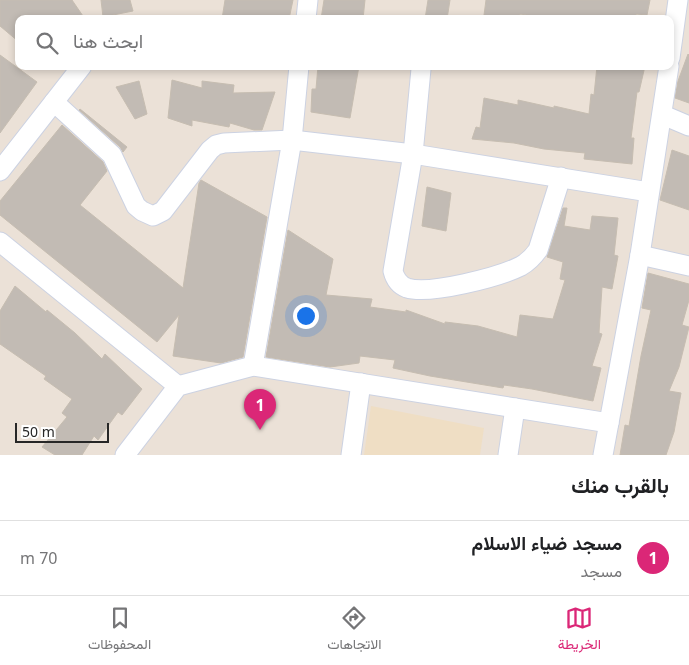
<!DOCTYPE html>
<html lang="ar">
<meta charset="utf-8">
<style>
:root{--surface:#fff;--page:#f6f6f6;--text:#202124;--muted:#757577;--line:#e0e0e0;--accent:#db2777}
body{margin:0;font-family:"Noto Sans",Vazirmatn,sans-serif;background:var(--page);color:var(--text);direction:rtl}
.scale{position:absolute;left:15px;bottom:12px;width:94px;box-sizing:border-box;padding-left:5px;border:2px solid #272727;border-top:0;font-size:14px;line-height:18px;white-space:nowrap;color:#272727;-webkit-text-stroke:4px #fff;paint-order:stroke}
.you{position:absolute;left:305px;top:315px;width:18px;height:18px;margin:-12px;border:4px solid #fff;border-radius:50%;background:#1a73e8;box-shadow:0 0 0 8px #1a73e833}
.badge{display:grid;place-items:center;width:32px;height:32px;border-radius:50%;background:var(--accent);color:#fff;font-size:16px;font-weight:700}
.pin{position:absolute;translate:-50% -41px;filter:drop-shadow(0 1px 2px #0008)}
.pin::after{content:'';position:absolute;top:26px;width:18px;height:15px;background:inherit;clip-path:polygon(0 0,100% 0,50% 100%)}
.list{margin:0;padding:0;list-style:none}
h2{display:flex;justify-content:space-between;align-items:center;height:65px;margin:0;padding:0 20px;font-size:21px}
h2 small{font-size:16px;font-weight:400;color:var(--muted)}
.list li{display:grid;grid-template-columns:32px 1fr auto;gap:15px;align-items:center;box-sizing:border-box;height:75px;padding:0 20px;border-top:1px solid var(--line)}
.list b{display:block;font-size:19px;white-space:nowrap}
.list p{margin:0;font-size:16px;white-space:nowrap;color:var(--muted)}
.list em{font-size:16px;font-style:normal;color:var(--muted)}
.icon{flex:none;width:28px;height:28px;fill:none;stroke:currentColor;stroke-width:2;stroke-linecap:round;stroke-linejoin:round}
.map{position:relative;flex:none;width:689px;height:455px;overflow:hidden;direction:ltr}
.search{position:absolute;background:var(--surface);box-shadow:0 2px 8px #0003;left:15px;right:15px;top:15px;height:55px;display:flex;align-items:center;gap:12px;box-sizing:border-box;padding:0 18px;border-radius:10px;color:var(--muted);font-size:19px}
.sheet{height:140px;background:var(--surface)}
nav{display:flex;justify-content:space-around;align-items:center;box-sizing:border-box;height:70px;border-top:1px solid var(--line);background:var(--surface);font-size:14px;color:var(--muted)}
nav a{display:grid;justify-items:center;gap:2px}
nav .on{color:var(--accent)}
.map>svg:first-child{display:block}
.education{fill:#efdec4}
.building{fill:#c2bbb4;stroke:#c6bdb1}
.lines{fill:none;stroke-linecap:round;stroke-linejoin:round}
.minor-casing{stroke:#ccd2e2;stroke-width:21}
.minor{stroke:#fff;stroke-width:19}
</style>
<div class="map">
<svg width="689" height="455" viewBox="0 0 689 455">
<rect width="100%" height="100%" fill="#ebe1d7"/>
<path class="education" d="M371 406 484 428 480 455H364Z"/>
<g class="building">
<path d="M0 0H72L85 19H19V42L0 26Z"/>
<path d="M101 0H130L133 11 103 17Z"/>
<path d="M225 0H293L289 19H222Z"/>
<path d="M324 0H365L363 19H321Z"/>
<path d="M428 0H450L447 19H425Z"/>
<path d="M486 0H650L647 15 636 14V19H552L520 14 519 19H507L484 15Z"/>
<path d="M688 54 689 55V103L675 98 678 81Z"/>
<path d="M0 55 37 82 0 133Z"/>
<path d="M318 66H359L350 118 311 112 312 89H316Z"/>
<path d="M597 66H645L639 92H637L631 138H634L632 164 584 159 585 153 544 149 514 143 472 139 476 127 480 128 484 98 518 105V100L554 108V106L589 114 591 94 594 95Z"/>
<path d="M172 80 202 88V81L234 85 233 93 275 92 262 130H254L230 123 229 127 192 120V126L168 118Z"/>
<path d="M139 81 147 114 135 119 116 87Z"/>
<path d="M80 109 127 147 123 152 120 147 79 110Z"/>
<path d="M62 125 103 162 107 171 80 205 183 288 199 183 201 180 267 217 243 357 221 363 173 356 179 315 157 342 0 215V201Z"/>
<path d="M672 150 689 156V210L660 200Z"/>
<path d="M427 187 451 193 446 231 422 226Z"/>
<path d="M563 208H567L564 226 590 230 592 216 618 218 614 255 618 256 612 289 602 287 599 333 602 334 592 366 601 368 593 401 532 389 504 385 503 388 430 376 393 368 395 360 360 356 359 363 330 367 266 357 288 230 333 259 326 295 372 299 370 307 406 312V310L445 324V322L478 326 517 337 520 315 553 319 565 280 560 279 563 262 547 257Z"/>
<path d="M648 273 689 284V300L682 325 689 327 679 367 669 391 681 393 674 432 666 455H620L625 425 629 426 641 356 651 310 642 308Z"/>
<path d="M15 286 46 312 47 310 75 333 102 359 105 354 142 389 122 415 118 412 98 440 94 436 82 455H55L42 447 67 417 62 413 72 399 44 379 46 376 0 344V311Z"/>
</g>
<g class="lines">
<defs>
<g id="minor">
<path d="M306 19 308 0"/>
<path d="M670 58 678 0"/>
<path d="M421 69 413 154 393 271C395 279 399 285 407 288 430 295 499 277 521 266 528 262 533 257 538 250L561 177"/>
<path d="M54 102 112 155 136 206 142 211 153 216 163 211 210 150 216 145 224 143 292 140 413 154 649 192"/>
<path d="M663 115 689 126"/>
<path d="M0 171 82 66"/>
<path d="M0 242 178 386"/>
<path d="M640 255 689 266"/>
<path d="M253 366 292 140 299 66"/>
<path d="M125 455 178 386 253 366 609 423"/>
<path d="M351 455 361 383"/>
<path d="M508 455 515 408"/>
<path d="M603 455 640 255 669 66"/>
</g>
</defs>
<use href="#minor" class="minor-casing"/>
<use href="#minor" class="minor"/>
</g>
</svg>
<div class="scale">50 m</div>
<div class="you"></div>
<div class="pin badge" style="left:260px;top:430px">1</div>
<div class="search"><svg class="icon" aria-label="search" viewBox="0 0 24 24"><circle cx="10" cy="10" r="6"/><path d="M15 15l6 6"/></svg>ابحث هنا</div>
</div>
<section class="sheet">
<h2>بالقرب منك<small></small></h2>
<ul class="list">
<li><span class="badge">1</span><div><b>مسجد ضياء الاسلام</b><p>مسجد</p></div><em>70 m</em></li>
</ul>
</section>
<nav>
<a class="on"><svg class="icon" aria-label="map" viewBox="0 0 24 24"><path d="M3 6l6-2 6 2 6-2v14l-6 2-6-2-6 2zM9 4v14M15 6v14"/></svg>الخريطة</a>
<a><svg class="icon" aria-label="directions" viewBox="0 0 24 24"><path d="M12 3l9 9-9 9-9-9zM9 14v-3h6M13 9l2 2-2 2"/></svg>الاتجاهات</a>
<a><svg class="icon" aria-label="saved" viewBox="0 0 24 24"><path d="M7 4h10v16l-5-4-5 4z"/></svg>المحفوظات</a>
</nav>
